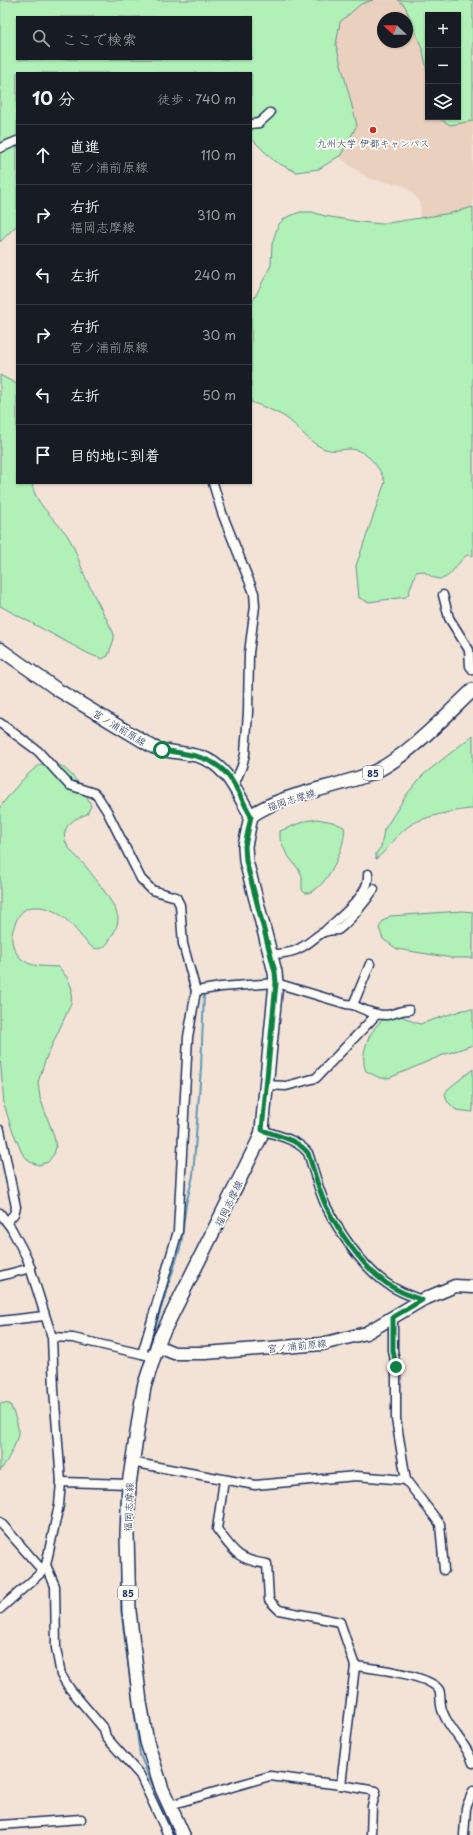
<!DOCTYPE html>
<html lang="ja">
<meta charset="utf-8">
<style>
:root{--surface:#171b24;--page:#242831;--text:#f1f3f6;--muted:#9ea1a6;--line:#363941}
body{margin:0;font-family:"Playpen Sans","Klee One",sans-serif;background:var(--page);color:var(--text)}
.controls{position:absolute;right:12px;top:12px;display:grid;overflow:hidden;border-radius:0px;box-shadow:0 1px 3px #0004}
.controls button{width:36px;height:36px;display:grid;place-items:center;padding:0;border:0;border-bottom:1px solid var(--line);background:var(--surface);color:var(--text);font:20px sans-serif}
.compass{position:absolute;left:377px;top:12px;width:36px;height:36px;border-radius:50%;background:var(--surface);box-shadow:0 1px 3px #0004;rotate:292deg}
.stop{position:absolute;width:12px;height:12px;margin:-9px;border:3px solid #0b8043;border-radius:50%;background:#fff}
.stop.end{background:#0b8043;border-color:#fff;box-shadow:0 1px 4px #0008}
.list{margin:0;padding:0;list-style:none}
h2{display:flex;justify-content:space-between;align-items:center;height:52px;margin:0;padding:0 16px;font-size:17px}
h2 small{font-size:13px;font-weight:400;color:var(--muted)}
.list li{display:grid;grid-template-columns:26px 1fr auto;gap:12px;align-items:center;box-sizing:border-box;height:60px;padding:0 16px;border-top:1px solid var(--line)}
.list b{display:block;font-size:15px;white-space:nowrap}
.list p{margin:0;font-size:13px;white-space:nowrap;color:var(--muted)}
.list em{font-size:13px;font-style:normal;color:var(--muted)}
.icon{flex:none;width:22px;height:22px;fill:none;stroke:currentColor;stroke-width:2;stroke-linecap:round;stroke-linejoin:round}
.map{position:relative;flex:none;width:473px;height:1835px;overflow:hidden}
.search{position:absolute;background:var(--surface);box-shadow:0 1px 3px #0004;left:16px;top:16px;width:236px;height:44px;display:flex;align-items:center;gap:10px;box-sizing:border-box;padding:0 14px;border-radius:0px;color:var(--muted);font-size:15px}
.panel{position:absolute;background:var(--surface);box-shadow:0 1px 3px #0004;left:16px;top:72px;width:236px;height:412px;border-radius:0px}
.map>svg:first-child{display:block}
.built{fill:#ead1bf;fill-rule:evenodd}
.green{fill:#b1f0b7;stroke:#66908a;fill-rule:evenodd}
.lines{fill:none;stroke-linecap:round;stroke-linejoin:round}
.stream{stroke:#6297b7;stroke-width:2}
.street-casing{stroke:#1b2f5e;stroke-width:11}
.secondary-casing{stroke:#1b2f5e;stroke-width:15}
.primary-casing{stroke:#1b2f5e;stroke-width:16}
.street{stroke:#fdfcf7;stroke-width:8}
.secondary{stroke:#fdfcf7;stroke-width:12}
.primary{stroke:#fdfcf7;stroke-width:13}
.route{stroke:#0b8043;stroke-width:5}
.poi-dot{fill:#c8321e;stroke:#fdfcf7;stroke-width:1.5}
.labels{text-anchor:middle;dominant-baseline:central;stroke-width:3.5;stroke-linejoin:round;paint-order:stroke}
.shield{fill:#fdfcf7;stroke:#5f6c8c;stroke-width:1}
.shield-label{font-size:9px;font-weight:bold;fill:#1b2f5e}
.poi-label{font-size:10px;fill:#1b2f5e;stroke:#fdfcf7}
.street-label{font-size:10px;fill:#1b2f5e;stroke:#fdfcf7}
</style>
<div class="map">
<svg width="473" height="1835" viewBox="0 0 473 1835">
<rect width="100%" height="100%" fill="#f2e3d6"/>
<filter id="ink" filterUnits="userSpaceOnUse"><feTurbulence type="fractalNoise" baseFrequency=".025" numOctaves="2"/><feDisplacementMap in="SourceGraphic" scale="8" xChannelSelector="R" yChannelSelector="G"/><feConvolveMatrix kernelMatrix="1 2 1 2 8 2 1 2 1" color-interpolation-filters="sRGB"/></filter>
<g filter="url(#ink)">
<path class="built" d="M0 0H473V248L418 221 421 208 417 198 405 186 370 179 352 167 331 150 251 73H17ZM428 15H458V117H428ZM17 17H251V59H17ZM383 18H407V42H383Z"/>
<g class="green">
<path d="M0 0H373L361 4 340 22 336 45 357 125 341 155 319 169 296 172 274 161 251 138V73H17V225L0 242ZM17 17H251V59H17Z"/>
<path d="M398 0H473V121L450 125 437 117H458V15H428V76L423 51 405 6Z"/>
<path d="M473 207V556L467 555C450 568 449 591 423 571L416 572 408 595 406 597 368 602 359 598 356 566 385 482C380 468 367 449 349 449 336 450 330 453 317 445 305 438 297 425 285 417 275 411 262 406 251 402V305L271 265 272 244 278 225 285 218 300 212H312L325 216 360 222 382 224 451 213Z"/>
<path d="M0 375 17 384V483H32C34 503 56 520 67 535 77 550 80 567 88 583 96 600 106 617 114 634V639L108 656 102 659 89 654 0 606Z"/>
<path d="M473 735V809C460 809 423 817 412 824 397 833 389 849 376 859V853L381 847 384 830 407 794 423 775Z"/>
<path d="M45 762C48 763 52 762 54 763 69 766 87 793 91 806L87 814C80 817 71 820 67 827 57 844 79 857 87 868 95 878 118 907 118 919 118 927 113 934 109 941 106 946 101 951 94 948 89 946 85 940 81 936 70 922 56 907 37 907 25 906 19 913 15 924 11 934 10 942 16 952 25 968 43 966 59 967L68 979 72 989 71 1004 46 1058 38 1082 40 1098 54 1136 56 1147 54 1154 48 1162 39 1165 30 1162 22 1153 11 1127 4 1104 0 1057V807C11 793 28 770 45 762Z"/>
<path d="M317 819 333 822 344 827C348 844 324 895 305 893L302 890V876L299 870 286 853 280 839V831L305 821Z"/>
<path d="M462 911 473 912V958H452L397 949 383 939 379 928 383 921 390 916Z"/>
<path d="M473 1009V1045L443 1055 389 1078H380L366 1071C358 1053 372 1021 392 1015 399 1012 412 1023 420 1024L463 1010Z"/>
<path d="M473 1069V1112L456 1110 447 1101 445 1094 448 1089Z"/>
<path d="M0 1403 10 1404C13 1412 17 1420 18 1428 20 1439 7 1462 0 1471Z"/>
</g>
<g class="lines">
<g class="stream">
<path d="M147 1353 181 1245 186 1204 193 1176 201 1068 204 993"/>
<path d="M142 1372 146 1357"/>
<path d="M123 1482 134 1410"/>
<path d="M121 1522 122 1487"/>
<path d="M121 1543V1609L140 1755 174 1835"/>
</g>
<defs>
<g id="street">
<path d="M251 124 259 123 270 113"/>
<path d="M0 148 17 141"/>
<path d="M213 483 222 513 254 593 255 606 249 653 248 712 245 754 242 766 234 785"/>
<path d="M443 595 449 618 469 650 470 666 473 670"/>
<path d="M0 723 38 751 69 785 94 793 98 797 107 811 141 879 152 890 176 897 180 905 183 944 196 991 188 1037 178 1231 142 1354"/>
<path d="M326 930C340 917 371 894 368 874"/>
<path d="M271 954C282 954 293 953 302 947 318 938 318 930 338 930 350 921 366 901 374 889"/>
<path d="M196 991 221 987 276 983 346 1004 353 1005 370 964"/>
<path d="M353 1005C363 1009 375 1016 387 1015 395 1014 401 1010 409 1010"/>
<path d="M266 1085 286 1086 316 1078 377 1014"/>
<path d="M0 1130 16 1207 14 1214 7 1222"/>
<path d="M262 1130C278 1136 297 1139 308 1153 314 1170 318 1189 326 1206 339 1232 362 1266 386 1283 397 1291 410 1296 422 1300"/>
<path d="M0 1213 11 1228 27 1258 52 1337 54 1390 61 1482 59 1505 46 1565 43 1571 0 1609"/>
<path d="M0 1276 31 1268"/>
<path d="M393 1317V1350L396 1367V1419L406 1480 440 1524 444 1570"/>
<path d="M0 1321 44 1316"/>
<path d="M52 1337 73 1338 146 1355"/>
<path d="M131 1462 255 1485 356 1476 406 1480"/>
<path d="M224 1480 217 1529C234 1552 238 1560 267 1564L269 1600 279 1610 340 1622 355 1666 341 1785"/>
<path d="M61 1482 129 1484"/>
<path d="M0 1522 43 1571"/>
<path d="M46 1565 55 1586 56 1648 61 1675 70 1689 104 1729 106 1737 140 1775 168 1835"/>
<path d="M355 1666C372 1668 430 1675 439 1690 441 1694 440 1700 441 1705 441 1709 444 1715 446 1719 454 1734 468 1747 473 1763"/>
<path d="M170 1805 270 1776 341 1785 376 1791 372 1806 371 1835"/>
<path d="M0 1825 81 1819"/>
<path d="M464 1835 466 1808 473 1791"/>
</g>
<g id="secondary">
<path d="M0 649 58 690 153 747C168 753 185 752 201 757 228 766 237 794 251 816"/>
<path d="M157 1346 174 1353H205L322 1344 366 1333 422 1300 455 1286 473 1287"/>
</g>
<path id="primary" d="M183 1835 162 1789 147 1742 140 1702 129 1611 127 1535 129 1484 144 1387 160 1338 260 1138 262 1130 276 983 275 972 246 861 245 846 251 816C280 794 337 788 372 773 405 759 446 715 473 690"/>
</defs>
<use href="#street" class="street-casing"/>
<use href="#secondary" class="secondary-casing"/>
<use href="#primary" class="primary-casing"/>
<use href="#street" class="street"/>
<use href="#secondary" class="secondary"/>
<use href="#primary" class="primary"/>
</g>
</g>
<g class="lines" filter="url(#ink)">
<path class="route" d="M162 750C184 754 210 755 226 773 237 785 243 803 251 816L245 846 246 861 275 972 276 983 262 1130C278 1136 297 1139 308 1153 314 1170 318 1189 326 1206 339 1232 362 1266 386 1283 397 1291 410 1296 422 1300L393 1317V1350L396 1367"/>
</g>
<circle class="poi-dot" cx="373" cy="130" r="4"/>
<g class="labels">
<g class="shield">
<rect x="363" y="766" width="20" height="14" rx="3"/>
<rect x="118" y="1586" width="20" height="14" rx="3"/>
</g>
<g class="shield-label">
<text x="373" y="773">85</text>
<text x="128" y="1593">85</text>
</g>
<g class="poi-label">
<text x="373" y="142">九州大学 伊都キャンパス</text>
</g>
<g class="street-label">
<text transform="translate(120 727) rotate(31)">宮ノ浦前原線</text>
<text transform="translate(291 799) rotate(-18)">福岡志摩線</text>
<text transform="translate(228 1203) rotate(-64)">福岡志摩線</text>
<text transform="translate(297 1345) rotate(-6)">宮ノ浦前原線</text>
<text transform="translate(128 1507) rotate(-88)">福岡志摩線</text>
</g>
</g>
</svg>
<div class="controls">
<button>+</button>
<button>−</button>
<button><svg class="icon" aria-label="layers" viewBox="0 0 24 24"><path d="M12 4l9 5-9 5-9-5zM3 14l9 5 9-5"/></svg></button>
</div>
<svg class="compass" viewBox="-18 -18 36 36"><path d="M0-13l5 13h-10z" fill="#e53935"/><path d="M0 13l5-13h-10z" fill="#9ea1a6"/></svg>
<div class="stop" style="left:162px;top:750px"></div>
<div class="stop end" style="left:396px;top:1367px"></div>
<div class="search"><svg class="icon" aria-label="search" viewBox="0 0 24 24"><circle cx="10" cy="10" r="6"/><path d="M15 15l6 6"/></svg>ここで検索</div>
<section class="panel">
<h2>10 分<small>徒歩 · 740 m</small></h2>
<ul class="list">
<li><svg class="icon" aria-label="ahead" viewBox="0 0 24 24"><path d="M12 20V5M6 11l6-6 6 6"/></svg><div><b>直進</b><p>宮ノ浦前原線</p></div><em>110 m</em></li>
<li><svg class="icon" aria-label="right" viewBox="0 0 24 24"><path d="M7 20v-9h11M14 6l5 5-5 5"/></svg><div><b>右折</b><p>福岡志摩線</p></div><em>310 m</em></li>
<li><svg class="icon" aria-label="left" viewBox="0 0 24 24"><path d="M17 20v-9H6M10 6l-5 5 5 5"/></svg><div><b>左折</b></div><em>240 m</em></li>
<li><svg class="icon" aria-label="right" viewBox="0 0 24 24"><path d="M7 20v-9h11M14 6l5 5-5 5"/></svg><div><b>右折</b><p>宮ノ浦前原線</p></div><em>30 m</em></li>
<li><svg class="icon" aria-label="left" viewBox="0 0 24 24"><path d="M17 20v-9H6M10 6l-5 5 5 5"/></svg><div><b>左折</b></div><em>50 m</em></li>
<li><svg class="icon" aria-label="arrive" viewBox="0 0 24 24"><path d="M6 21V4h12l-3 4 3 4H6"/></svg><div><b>目的地に到着</b></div></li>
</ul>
</section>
</div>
